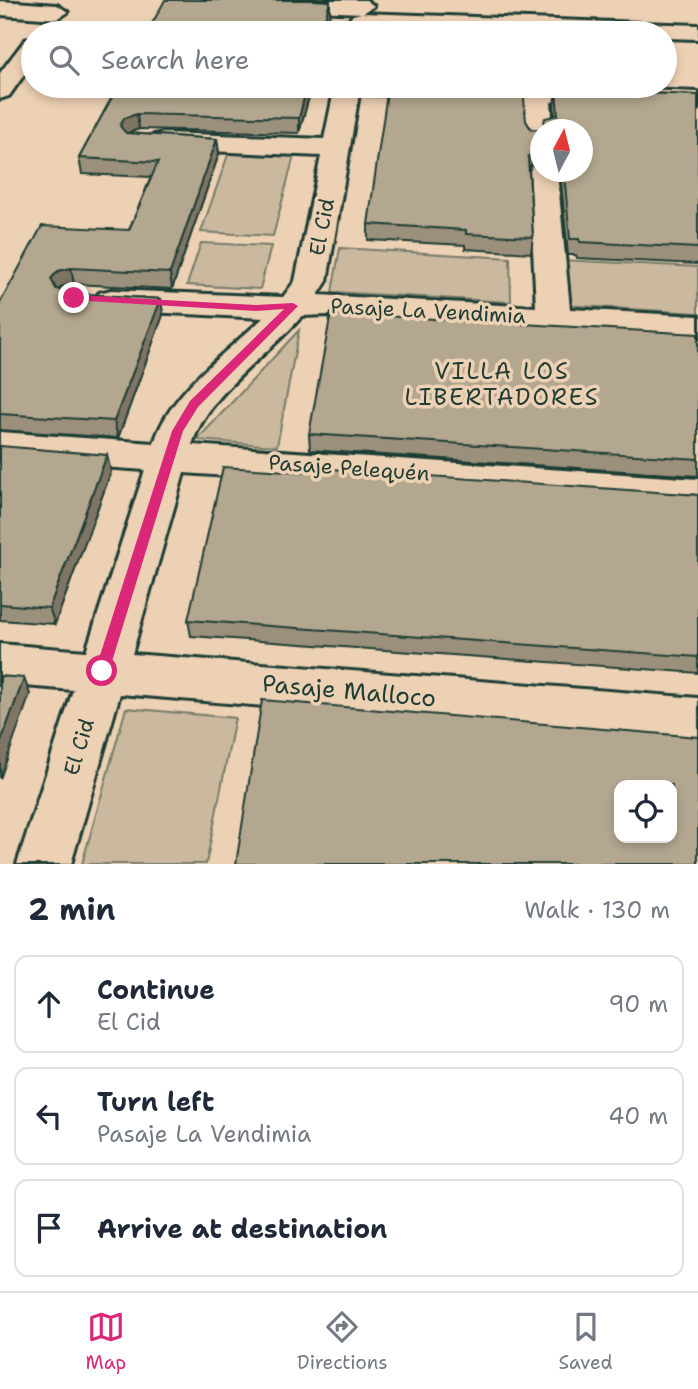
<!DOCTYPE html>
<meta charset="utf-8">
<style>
:root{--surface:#fff;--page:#f2f2f3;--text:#1f2937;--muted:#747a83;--line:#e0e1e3;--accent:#db2777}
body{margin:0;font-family:"Shantell Sans",sans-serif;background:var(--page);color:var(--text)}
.controls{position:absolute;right:21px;bottom:21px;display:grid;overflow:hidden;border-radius:14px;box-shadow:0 4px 10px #0003}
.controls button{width:63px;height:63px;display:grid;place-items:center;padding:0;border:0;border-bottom:2px solid var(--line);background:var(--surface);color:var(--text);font:35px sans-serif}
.compass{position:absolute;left:530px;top:119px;width:63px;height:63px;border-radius:50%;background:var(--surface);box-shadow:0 4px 10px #0003;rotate:7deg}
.stop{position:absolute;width:21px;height:21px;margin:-16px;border:5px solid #db2777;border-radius:50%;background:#fff}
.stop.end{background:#db2777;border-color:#fff;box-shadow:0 2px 7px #0008}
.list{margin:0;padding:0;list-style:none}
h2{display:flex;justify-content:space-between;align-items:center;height:91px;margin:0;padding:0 28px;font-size:30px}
h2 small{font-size:23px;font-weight:400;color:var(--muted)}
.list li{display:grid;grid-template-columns:46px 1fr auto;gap:21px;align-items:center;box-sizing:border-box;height:98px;margin:0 14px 14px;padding:0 14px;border:2px solid var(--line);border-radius:14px}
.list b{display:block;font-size:26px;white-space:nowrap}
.list p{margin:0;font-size:23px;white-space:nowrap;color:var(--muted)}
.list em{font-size:23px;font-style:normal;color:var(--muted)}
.icon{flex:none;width:38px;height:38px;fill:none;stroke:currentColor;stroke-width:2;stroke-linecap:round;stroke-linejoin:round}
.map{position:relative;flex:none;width:698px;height:864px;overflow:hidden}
.search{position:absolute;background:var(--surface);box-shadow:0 4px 10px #0003;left:21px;right:21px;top:21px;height:77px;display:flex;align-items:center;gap:18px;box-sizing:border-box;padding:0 24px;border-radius:38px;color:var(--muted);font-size:26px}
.sheet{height:427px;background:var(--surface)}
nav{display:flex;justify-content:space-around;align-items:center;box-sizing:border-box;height:98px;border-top:2px solid var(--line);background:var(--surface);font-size:19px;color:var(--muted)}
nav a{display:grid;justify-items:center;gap:4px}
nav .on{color:var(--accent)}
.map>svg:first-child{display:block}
.green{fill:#cbb99f;stroke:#757b6a;stroke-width:2}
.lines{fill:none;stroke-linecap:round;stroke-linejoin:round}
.minor-casing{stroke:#1f3d34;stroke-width:6}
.minor{fill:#edd1b4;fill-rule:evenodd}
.wall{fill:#9b907c;stroke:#1f3d34;stroke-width:2}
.shaded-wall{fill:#7e7565;stroke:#1f3d34;stroke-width:2}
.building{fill:#b4a790;stroke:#1f3d34;stroke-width:2;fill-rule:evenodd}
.route{fill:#db2777}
.labels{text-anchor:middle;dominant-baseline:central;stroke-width:7;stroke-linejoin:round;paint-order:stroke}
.street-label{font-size:21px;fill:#1f3d34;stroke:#edd1b4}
.neighbourhood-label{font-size:23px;letter-spacing:2px;fill:#1f3d34;stroke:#edd1b4}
.near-street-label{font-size:24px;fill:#1f3d34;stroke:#edd1b4}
</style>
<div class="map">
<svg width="698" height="864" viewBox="0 0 698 864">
<rect width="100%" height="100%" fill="#edd1b4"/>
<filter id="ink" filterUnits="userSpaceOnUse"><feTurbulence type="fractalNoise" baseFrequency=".0143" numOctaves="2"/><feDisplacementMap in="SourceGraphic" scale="14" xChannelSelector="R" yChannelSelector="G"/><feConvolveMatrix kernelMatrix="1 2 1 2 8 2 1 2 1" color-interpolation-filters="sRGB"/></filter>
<g filter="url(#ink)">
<g class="green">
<path d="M230 149 295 152 273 236 201 232Z"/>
<path d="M201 243 271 246 260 289 187 285Z"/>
<path d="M340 248 510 258 511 302 332 292Z"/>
<path d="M560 260 698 267V313L563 305Z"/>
<path d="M299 330 277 446 197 440Z"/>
<path d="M126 708 235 718 206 864H82Z"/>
</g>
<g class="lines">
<defs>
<g id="minor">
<path d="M204 0H366L374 6 363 13 215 7Z"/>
<path d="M0 1 57 5 68 12 57 19 0 15Z"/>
<path d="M361 13 698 25V39L665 38V33H537L353 25 349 20 353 15Z"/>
<path d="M33 38V62L9 96 0 99V73L25 40Z"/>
<path d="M335 86H535L698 92V108L551 102 553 130H540V143L530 141 526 135 524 101 359 94 327 281 318 295 536 307 529 172 533 166 540 164V172H557L570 309 698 316V338L328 315 302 316C267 357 208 392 192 445L698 479V509L184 473 132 654 698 698V742L120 694 71 864H17L73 690 0 684V644L86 651 145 470 0 460V432L154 443C171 390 224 355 263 318L111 310 99 307 94 300 99 293 111 290 283 297 295 281 321 156 164 149 154 147 150 141 154 135 164 133 324 139Z"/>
</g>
</defs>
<use href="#minor" class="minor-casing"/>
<use href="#minor" class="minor"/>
</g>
<g class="wall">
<path d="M118 86H312L299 133 139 129 127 133H126L217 139 219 154 172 289 74 284 61 287 59 290 70 293 161 299 163 315 118 438 0 430V303L129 230 151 177 82 174 79 158Z"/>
<path d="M556 90 698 95V264L577 258 576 255H568L560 172H558H583L555 116 554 105Z"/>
<path d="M526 121 531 129 541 130V164L539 161 531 165 529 168 533 237 531 253 465 249V245L368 240V224Z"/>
<path d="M698 334V476L310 450 309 434Z"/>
<path d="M0 446 111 472 55 624 0 620Z"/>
<path d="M303 472 698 495V673L191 636 188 620Z"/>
</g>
<g class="shaded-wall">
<path d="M330 1V14L325 33H321Z"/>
<path d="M307 86H312L299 133V118Z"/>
<path d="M137 114 139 129 127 133 123 141 120 126 124 118Z"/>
<path d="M217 139 219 154 172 289 170 273Z"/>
<path d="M541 147 539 161 531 165 526 172 528 157 533 149Z"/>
<path d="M71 268 74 284 61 287 55 295 51 279 58 271Z"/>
<path d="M161 299 163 315 118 438 114 421Z"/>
<path d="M107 455 111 472 55 624 49 608Z"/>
<path d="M24 678 30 694 0 779V744Z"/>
</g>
<g class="building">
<path d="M165 0H311L330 1 321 33H147Z"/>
<path d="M118 86H307L299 118 137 114 124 118 120 126 126 133 217 139 170 273 71 268 58 271 51 279 56 289 70 293 161 299 114 421 0 414V303L42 226 129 230 158 162 79 158Z"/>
<path d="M388 86H448L523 89 526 121 531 129 541 130V147L533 149 528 157 533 237 466 234V230L368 224Z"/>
<path d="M556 90 698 95V248L580 242 579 239H570L564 172H583V130H542L545 118 558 115Z"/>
<path d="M331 313 698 334V459L309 434Z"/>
<path d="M0 446 107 455 49 608 0 604Z"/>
<path d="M223 467 303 472V467L698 495V657L188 620Z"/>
<path d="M0 676 24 678 0 744Z"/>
<path d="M262 700 698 737V864H236ZM619 785H672V838H619Z"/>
</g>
</g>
<path class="route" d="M74 295 256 305 293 303 298 306 198 407 183 431 109 671 102 677 95 671 172 431 190 401 284 309 256 311 70 300Z"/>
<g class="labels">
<g class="street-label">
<text transform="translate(322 227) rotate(-79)">El Cid</text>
<text transform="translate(428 311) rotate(3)">Pasaje La Vendimia</text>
<text transform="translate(349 468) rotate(4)">Pasaje Pelequén</text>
<text transform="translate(79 747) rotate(-73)">El Cid</text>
</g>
<g class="neighbourhood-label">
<text x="502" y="371">VILLA LOS<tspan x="502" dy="26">LIBERTADORES</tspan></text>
</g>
<g class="near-street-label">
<text transform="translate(349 691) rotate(5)">Pasaje Malloco</text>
</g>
</g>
</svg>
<div class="controls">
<button><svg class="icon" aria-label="locate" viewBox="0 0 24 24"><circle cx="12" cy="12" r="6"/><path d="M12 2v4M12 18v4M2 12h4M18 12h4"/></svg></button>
</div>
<svg class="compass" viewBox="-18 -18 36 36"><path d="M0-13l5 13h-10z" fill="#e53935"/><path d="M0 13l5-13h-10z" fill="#747a83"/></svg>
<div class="stop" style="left:102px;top:671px"></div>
<div class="stop end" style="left:74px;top:298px"></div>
<div class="search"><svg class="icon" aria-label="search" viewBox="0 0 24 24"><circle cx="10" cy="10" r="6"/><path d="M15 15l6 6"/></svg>Search here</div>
</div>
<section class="sheet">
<h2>2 min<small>Walk · 130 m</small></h2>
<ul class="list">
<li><svg class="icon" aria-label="ahead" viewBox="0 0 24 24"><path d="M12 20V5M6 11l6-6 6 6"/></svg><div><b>Continue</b><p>El Cid</p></div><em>90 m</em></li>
<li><svg class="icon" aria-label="left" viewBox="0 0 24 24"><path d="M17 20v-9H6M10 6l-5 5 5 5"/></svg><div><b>Turn left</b><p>Pasaje La Vendimia</p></div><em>40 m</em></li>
<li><svg class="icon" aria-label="arrive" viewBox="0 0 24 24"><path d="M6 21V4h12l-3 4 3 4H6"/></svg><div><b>Arrive at destination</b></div></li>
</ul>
</section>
<nav>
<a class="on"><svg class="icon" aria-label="map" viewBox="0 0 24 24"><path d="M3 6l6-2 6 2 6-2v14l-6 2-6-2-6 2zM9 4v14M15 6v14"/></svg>Map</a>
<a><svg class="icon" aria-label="directions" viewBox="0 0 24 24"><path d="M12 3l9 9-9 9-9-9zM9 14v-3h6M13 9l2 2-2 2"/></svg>Directions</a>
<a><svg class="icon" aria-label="saved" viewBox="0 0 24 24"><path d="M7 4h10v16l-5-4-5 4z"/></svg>Saved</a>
</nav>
